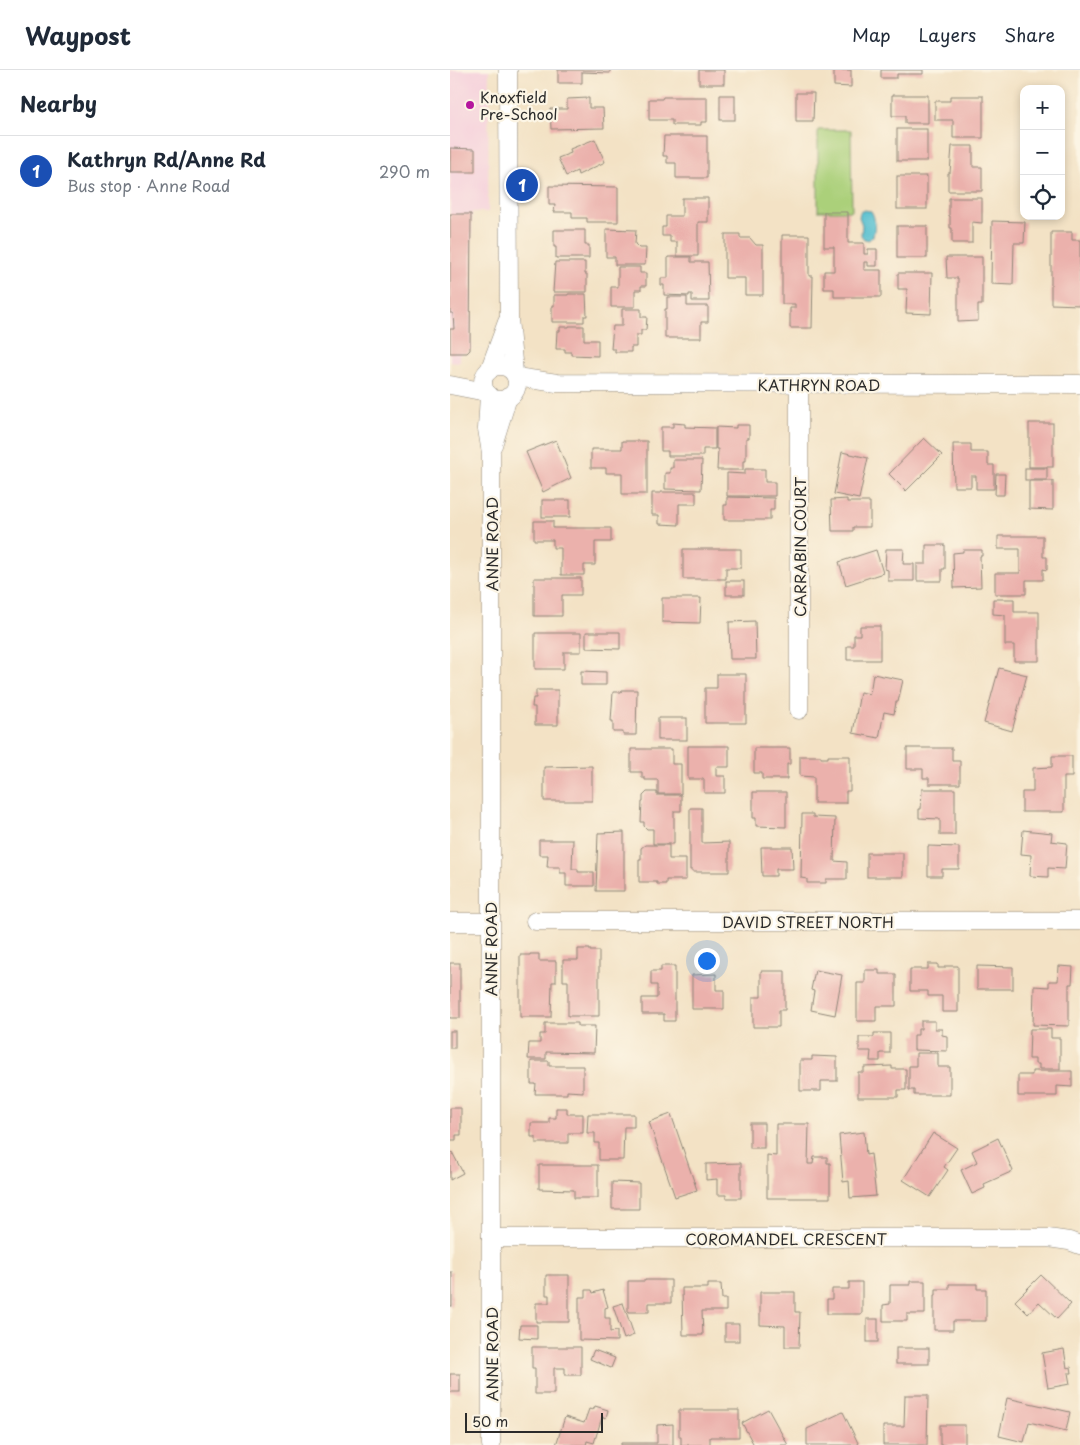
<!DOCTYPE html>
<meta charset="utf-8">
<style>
:root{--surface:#fff;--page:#f2f2f3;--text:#1f2937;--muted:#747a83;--line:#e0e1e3;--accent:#b5179e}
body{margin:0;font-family:"Playpen Sans",sans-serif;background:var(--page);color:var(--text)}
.controls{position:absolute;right:15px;top:15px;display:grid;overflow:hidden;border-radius:10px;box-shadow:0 2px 8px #0003}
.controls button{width:45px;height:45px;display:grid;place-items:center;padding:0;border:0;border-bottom:1px solid var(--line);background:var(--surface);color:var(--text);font:25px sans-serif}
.scale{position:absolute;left:15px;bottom:12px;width:138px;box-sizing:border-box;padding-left:5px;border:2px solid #2b2b2b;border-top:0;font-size:14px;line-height:18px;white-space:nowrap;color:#2b2b2b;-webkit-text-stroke:4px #fcf5e5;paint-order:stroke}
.you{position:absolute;left:256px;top:890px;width:18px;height:18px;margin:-12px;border:4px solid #fff;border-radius:50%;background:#1a73e8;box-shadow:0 0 0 8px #1a73e833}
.badge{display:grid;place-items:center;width:32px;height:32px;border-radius:50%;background:var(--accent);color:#fff;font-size:16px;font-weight:700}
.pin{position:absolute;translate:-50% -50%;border:2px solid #fff;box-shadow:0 1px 5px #0006}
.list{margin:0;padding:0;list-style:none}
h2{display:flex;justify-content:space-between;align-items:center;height:65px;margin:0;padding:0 20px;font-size:21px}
h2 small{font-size:16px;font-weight:400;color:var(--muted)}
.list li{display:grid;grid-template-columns:32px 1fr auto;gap:15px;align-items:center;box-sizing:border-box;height:70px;padding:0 20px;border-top:1px solid var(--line)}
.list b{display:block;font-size:19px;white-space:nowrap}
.list p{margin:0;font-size:16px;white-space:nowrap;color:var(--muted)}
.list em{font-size:16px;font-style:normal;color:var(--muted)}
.icon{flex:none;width:28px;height:28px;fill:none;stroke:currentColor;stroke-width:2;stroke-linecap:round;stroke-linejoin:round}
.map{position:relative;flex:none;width:630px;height:1375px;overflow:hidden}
header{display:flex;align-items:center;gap:30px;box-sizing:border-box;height:70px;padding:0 25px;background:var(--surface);border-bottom:1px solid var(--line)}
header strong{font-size:24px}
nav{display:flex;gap:28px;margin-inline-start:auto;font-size:18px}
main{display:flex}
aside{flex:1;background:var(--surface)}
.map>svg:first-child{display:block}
.built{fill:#f5cfdb}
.green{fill:#abd07a;stroke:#6b7e52}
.water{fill:#53becf;stroke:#3f747d}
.building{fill:#ebb1ac}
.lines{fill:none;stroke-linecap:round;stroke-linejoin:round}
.minor-casing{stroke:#8f8678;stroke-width:19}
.minor{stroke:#fff;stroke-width:18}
.poi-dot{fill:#b5179e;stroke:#fcf5e5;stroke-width:2}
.labels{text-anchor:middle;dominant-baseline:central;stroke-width:4.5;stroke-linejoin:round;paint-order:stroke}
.poi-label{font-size:15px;fill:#2b2b2b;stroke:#fcf5e5;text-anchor:start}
.street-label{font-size:15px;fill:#2b2b2b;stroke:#fcf5e5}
</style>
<header>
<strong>Waypost</strong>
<nav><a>Map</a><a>Layers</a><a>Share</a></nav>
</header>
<main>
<aside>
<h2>Nearby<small></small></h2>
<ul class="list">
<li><span class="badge" style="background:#1a4fb4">1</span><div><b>Kathryn Rd/Anne Rd</b><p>Bus stop · Anne Road</p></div><em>290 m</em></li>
</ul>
</aside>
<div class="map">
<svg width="630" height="1375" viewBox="0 0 630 1375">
<rect width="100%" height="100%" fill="#fcf5e5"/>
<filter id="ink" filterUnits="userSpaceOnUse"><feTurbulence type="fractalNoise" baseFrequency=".02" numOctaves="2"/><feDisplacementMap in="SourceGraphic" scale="10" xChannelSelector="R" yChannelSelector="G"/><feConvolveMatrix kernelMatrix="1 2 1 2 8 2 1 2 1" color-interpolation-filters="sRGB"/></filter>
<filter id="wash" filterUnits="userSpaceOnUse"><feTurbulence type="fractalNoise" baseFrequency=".0096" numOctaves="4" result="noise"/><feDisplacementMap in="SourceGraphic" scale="20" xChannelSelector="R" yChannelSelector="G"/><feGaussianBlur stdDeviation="1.12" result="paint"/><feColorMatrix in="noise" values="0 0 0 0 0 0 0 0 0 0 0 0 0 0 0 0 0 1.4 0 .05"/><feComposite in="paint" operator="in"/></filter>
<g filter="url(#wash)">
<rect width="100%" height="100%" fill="#f3e2c5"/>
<path class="built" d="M0 0H39L38 142H22L21 279 17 283 10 284V292H0Z"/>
<path class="green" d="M368 60H401L402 141H368Z"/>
<path class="water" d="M414 140 421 141C426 148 425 158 423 166L419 170 414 169 411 165 412 155 409 147 410 142Z"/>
<g id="blocks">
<g class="building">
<path d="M108 0H160V3L132 2V13H108Z"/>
<rect x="249" y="0" width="25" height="14"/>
<path d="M384 0H401V17L384 16Z"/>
<path d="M431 0H473V4H447V8H431Z"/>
<path d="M346 23H364L363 51H346Z"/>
<rect x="270" y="25" width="15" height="25"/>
<path d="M442 25H478V53H455V46H442Z"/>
<path d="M500 26H533V68H503V50H485V31H500Z"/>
<path d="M213 27H257V52H251V55H222V50H199V29H212Z"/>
<path d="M139 28V38H153L154 58 101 59 100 39H117V29Z"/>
<rect x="447" y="59" width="30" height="32"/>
<path d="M214 66H257V108H226V93H217V86H213Z"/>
<path d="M145 69 155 92 128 105 127 101 116 106 108 88 121 83 120 79Z"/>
<path d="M502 76H523V97H532V121H498V103H500Z"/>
<path d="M0 78 25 79V102H0Z"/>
<rect x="447" y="106" width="30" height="33"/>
<path d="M99 116 168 117V152H137V148H122V142H104L105 135H99Z"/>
<path d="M232 128H258V152H248V186H227V172H220V166H212V157H216V146H232Z"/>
<path d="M499 128H532V153L522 152V173H502V158H500V146H499Z"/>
<path d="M374 142H398V173H414V184H418V179H427V196H418V192H414V200H431V227H384V219H374V201H384V177H374Z"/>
<path d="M0 144H21L20 280 17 283H0V259H4L3 243H0Z"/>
<path d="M542 151 575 152 574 173H564L563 215 541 214Z"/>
<rect x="447" y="156" width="30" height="32"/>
<path d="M156 159 186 160 185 174 189 178H196L195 195H165V187H156Z"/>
<path d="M104 160H135V175H139V188H106V177H104Z"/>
<path d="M601 162H622V170H630V235L601 234Z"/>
<path d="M275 164H290V168H300L306 175H313V225H295V208H275Z"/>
<path d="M332 165H359V206H363L362 258H340V238H345V234H332Z"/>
<path d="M218 187H241V192H258L259 231H242V224H239V226L214 225V215H211V208H218Z"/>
<path d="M496 187H532V235H528V251L508 252V208H497Z"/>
<path d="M105 192H135V204H137V222H103Z"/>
<path d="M168 197H190V203H196V216H191V220H185V237H161V217H168Z"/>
<path d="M448 203H482L481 244 456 243 457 219H448Z"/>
<path d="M118 224H136L137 246H134V252H102V236H104V225H118Z"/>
<path d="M217 227H237V236H258V252H251V268H215V239H217Z"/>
<path d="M172 239H191V247H197L196 260H191V265H186V277H181V282H165V279H161L163 256H172Z"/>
<path d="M119 256H134V270H148V286L121 285V282H115V279H106L107 261H110V257H119Z"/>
<path d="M223 353 235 354V357L265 358V379H253V386H218V381H211V357H223Z"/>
<rect x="579" y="353" width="24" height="44"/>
<path d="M286 355H299V368H296V391H293V400H267L268 379H266V357L286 358Z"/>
<path d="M474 368 492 385 456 421 439 404Z"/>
<path d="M106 370 121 408 93 422 76 382Z"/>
<path d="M172 371H197V424H172V403H156V398H141V379H172Z"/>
<path d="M503 374H521V382H538V395H544V419H526V406H521V417H504Z"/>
<path d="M392 382 418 388 409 429 384 424Z"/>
<path d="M223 390H252L251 420 215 419V403H220V398H223Z"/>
<rect x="575" y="398" width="22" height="12"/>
<path d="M295 399H315V412H325V426H277V403L295 404Z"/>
<path d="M546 404H555L554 425H545Z"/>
<path d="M579 411H603V440L579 439Z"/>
<path d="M211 422H246V434H229V455L209 454V445H202V423H211Z"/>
<path d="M277 427 324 428V440H320V450H274V435H277Z"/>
<path d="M397 429V432H420V457H403V461H382L381 430Z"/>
<rect x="92" y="430" width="28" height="17"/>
<path d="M84 451H103V458H161V472H145V495H134V505H111V478H103V470H84Z"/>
<path d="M548 466H593V487H597V500L593 499V510H576V524H545V503H570V479H548Z"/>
<path d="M476 475H495V499H492V511H467V494H476Z"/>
<path d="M233 479H291V498H276V509H233Z"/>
<path d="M436 479H454L453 494H464V511H438V500L435 499Z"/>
<path d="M426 480 433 503 396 515 389 492Z"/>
<path d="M513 480H532V486H530L531 517 504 518 503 483 513 482Z"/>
<path d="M84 508H131V525H112V546H84Z"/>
<rect x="276" y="511" width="18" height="14"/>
<path d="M212 528H251L250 553 212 552Z"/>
<path d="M543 529H564V542H589V591H564V575H555V545L543 544Z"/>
<path d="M305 551 306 589H280L279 552Z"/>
<path d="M410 556H430V590H397V576H404V565H410Z"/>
<path d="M136 562H170V579L136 578Z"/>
<path d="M85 563H131V582H114V599H85Z"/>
<path d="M549 598 577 605 562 661 534 653Z"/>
<path d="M131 601 156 602V615H131Z"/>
<path d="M267 604H296V653H255V618H267Z"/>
<path d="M423 604 453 610 448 632H446L444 644 434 642 429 668 403 663 410 622 420 624Z"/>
<path d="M86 620H108V655H85V637H82L83 628H86Z"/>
<path d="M172 620H187L186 665H173V662H163V651H161L163 622H171Z"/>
<rect x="208" y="648" width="29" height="22"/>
<path d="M238 676H279V697H266V706H275V723H254V709H238Z"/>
<path d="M304 678H340V694H337V709H312V703H304Z"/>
<path d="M457 678H502V691H510V714H479V708H473V699H457Z"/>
<path d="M181 679H222V694H231V724H208V710H195V708H192V702H181Z"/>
<path d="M350 686H371V688H378V686H400V721H396V733H364V707L350 706Z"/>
<path d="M602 686H622V707H614V742H572V722H583V698L602 697Z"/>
<path d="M142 696V731H94V697Z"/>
<path d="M472 719H505V765H490V749L469 748V739H471Z"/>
<path d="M197 722H207V725H231V741H224V774H203V759H197L194 756V752H191L192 732H193V726Z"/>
<path d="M303 722H336V757L306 756V748H303Z"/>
<path d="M240 738H252V773L279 772V802H243V800H240Z"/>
<path d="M352 744H363V747L385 748 384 791 397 792V809H376V813H357V809L351 808Z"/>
<path d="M573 760 602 763 601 771 617 773 615 799 598 798V807L580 806 581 785 571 784Z"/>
<path d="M174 762V821H146L148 763Z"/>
<path d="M89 770H123L122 799H128V802H144V816H116V803H110V797H97L98 785H89Z"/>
<path d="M195 775H219V789H236V810H216V814H207V812H189V789H191V778Z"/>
<path d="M478 776 509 777V799H492V806H478Z"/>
<path d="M311 777H342L343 799H326V806H312Z"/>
<rect x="417" y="783" width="36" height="24"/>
<path d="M128 879H140V881H149V946H118V911H113V890H128Z"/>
<path d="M80 884H89V891H106V912H102L101 947H70V885H80Z"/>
<rect x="0" y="893" width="10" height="55"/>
<path d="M478 894H488V898H495V896H508V942H492V926H478V921H460V899H478Z"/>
<path d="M211 896H225V951H214V944H192V928H207V915H201V901H211Z"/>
<path d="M527 896 563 897V919H527Z"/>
<path d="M609 896 623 897 622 914H619V956L583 955 584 916 599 917V911H608Z"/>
<path d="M365 900 392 905 385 945 361 940 364 921 361 920Z"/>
<path d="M415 900H429V904H446V936H426V951H407V913H415Z"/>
<path d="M311 901H335V940H329V957H303V927H311Z"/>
<path d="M266 904V920H274V939H242V905Z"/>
<path d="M471 951H485V959H492V965L497 966V981L464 980V965H468V959H471Z"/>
<path d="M95 953H128V956H145L144 983 96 982V989H78L79 973H90V964H95Z"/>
<path d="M580 959H601V968H610V999H589V994H585V989H579Z"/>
<rect x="0" y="961" width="5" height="17"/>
<path d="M424 963H440V983H430V991H420L421 981H409V967H424Z"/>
<path d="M466 983H488V997H500V1025H464V1020H459V996H466Z"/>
<path d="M362 986 387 987V1011H371V1021H350V990H362Z"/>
<path d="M81 991H99V996H133V1022L117 1021V1024H85L86 1014H81Z"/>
<path d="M442 996V999H456V1020H448V1027H408V1002H414V997Z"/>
<path d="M582 1001H622V1017L607 1016V1026H568V1005H582Z"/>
<path d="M0 1038H11V1065H6V1070H0Z"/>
<path d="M106 1038H117V1044H133V1063H118V1073H86V1067H81V1053H99V1048H106Z"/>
<path d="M138 1044H184V1057H174L173 1090H149V1073H145V1063H137Z"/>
<path d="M221 1044 247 1120 225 1127 199 1052Z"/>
<rect x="300" y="1053" width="14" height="25"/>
<path d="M326 1054H359L358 1094H363L364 1087H377V1093H380V1128H317V1085L326 1086Z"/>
<path d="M414 1062 416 1085 421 1084 426 1126 400 1128 399 1111 393 1112 389 1065Z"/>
<path d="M483 1063 507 1078 494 1097 498 1100 480 1127 453 1110Z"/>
<path d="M548 1068 563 1101 534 1114 535 1118 522 1124 511 1100 527 1092 522 1081Z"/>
<path d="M2 1082 13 1103 0 1110V1083Z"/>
<path d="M291 1093V1128H276V1125H267V1109L256 1110V1094Z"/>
<path d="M89 1095H148V1128H124V1120L89 1119Z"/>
<path d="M162 1112 189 1113V1139H162Z"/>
<rect x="0" y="1202" width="2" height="34"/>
<path d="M96 1205H119V1252H86V1233H99V1225H96Z"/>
<path d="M591 1205 621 1234 607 1249 589 1232 578 1244 565 1231Z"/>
<path d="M195 1210H221V1233H199V1242H178V1211H195Z"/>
<path d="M460 1211H475V1244H457V1251H433V1235L440 1234V1215H460Z"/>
<path d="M399 1212H412V1244H377V1229H382V1219H399Z"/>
<path d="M258 1214H271L272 1229H276V1241H252L253 1265H233L232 1218H258Z"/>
<path d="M499 1214H527V1219H536V1251H503V1260H484V1225H486V1219H499Z"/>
<path d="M136 1220H142L143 1223 153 1220 158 1237 155 1238V1248H160V1262L167 1261V1271L129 1270V1227H136Z"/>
<path d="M310 1222H345V1242H350L349 1277H335V1256L310 1255Z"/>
<path d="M173 1233 184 1265 174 1269 163 1236Z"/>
<rect x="417" y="1249" width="11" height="23"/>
<rect x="275" y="1254" width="14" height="17"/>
<path d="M70 1255H87V1269L69 1268Z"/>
<path d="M82 1277H131V1305H115V1298H104V1324H85V1298H82Z"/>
<rect x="446" y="1278" width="33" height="16"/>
<path d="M614 1279 617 1298 621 1297 622 1303H618L620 1314 598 1318 592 1283Z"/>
<path d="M144 1280 165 1288 161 1298 140 1289Z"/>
<rect x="0" y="1304" width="10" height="18"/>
<path d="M455 1325H478L477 1375H433V1356H454Z"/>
<path d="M557 1328 620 1342 616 1361 579 1352 574 1372 549 1366Z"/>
<path d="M145 1336 158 1340 156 1348 152 1347 144 1373 137 1371 136 1375H106L115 1347 134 1353 139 1339 143 1340Z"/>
<path d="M318 1339 338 1375H304L292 1353Z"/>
<path d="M229 1340H289V1367H260V1375H231V1367H229Z"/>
<path d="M393 1342 409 1375H357V1359Z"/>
<path d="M223 1354V1375H171V1373H207V1355Z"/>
<rect x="490" y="1355" width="25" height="20"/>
</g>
</g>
</g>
<g filter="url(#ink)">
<use href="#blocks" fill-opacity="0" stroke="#8f8678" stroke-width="1"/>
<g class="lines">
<defs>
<g id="minor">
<path d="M58 0 59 249 64 302"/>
<circle cx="50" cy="313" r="17"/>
<path d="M39 301 57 252"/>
<path d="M66 307 107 313 630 314"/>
<path d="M349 314V640"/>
<path d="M0 315 36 322"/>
<path d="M39 325 37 359 41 383V1375"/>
<path d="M43 375 58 327"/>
<path d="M85 851H630"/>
<path d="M0 852H40"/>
<path d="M41 1168H598L619 1171 630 1175"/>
</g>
</defs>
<use href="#minor" class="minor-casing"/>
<use href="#minor" class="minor"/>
</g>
</g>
<circle class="poi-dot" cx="20" cy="35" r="5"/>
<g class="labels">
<g class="poi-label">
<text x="30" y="26">Knoxfield<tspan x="30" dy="17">Pre-School</tspan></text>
</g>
<g class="street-label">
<text x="369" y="314">KATHRYN ROAD</text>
<text transform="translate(41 474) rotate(-90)">ANNE ROAD</text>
<text transform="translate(349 477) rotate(-90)">CARRABIN COURT</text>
<text x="358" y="851">DAVID STREET NORTH</text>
<text transform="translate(40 879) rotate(-90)">ANNE ROAD</text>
<text x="336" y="1168">COROMANDEL CRESCENT</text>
<text transform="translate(41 1284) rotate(-90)">ANNE ROAD</text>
</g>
</g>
</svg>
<div class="controls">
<button>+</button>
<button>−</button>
<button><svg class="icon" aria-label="locate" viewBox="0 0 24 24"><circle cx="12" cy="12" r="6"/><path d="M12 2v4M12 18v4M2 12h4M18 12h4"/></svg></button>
</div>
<div class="scale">50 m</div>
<div class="you"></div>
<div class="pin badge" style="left:72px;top:115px;background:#1a4fb4">1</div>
</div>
</main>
